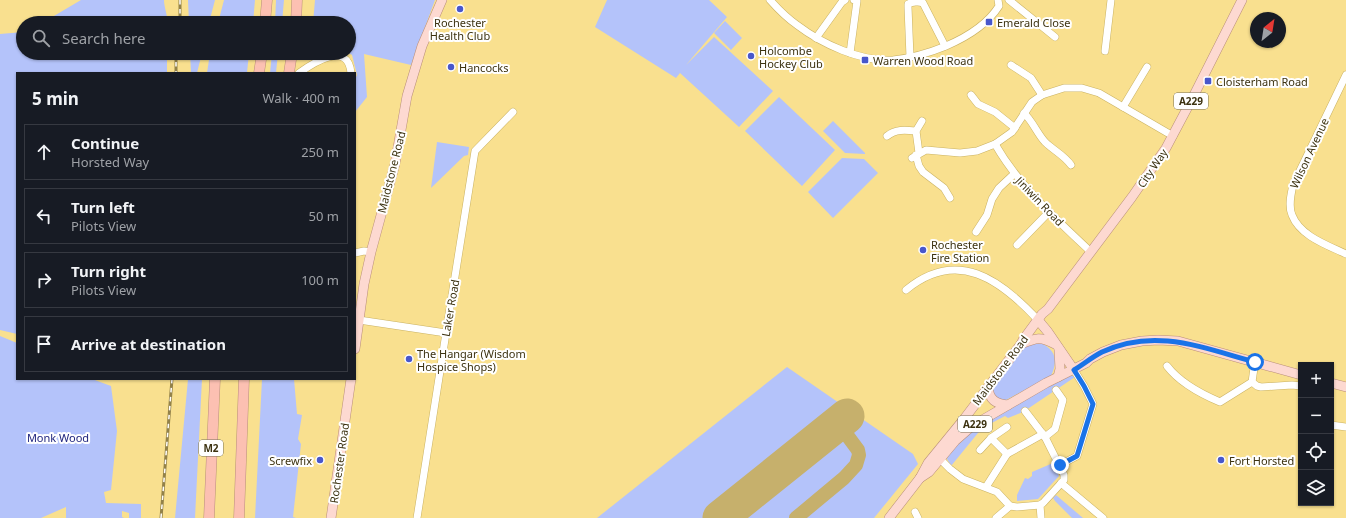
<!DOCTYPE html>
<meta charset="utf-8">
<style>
:root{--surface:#171b24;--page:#20242c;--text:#f1f3f6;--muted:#9ea1a6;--line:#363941}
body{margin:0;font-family:"Noto Sans",sans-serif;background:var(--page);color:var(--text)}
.controls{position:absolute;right:12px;bottom:12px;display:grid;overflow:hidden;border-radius:0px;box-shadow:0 1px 3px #0004}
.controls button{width:36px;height:36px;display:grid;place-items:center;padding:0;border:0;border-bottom:1px solid var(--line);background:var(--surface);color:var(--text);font:20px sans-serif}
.compass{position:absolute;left:1250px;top:12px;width:36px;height:36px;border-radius:50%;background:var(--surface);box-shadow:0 1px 3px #0004;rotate:30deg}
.stop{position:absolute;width:12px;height:12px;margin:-9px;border:3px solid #1a73e8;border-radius:50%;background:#fff}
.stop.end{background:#1a73e8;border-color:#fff;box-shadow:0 1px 4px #0008}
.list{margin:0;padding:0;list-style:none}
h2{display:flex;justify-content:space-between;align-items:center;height:52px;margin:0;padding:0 16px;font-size:17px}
h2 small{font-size:13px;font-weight:400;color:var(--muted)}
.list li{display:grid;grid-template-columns:26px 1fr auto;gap:12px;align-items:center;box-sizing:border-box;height:56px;margin:0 8px 8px;padding:0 8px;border:1px solid var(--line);border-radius:0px}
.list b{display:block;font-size:15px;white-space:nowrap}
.list p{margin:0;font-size:13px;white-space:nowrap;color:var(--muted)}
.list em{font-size:13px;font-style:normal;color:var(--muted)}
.icon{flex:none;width:22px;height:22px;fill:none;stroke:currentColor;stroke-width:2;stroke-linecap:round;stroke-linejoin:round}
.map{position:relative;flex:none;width:1346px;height:518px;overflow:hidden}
.search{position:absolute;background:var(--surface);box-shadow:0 1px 3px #0004;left:16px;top:16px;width:340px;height:44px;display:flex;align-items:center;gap:10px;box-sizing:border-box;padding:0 14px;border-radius:22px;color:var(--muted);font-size:15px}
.panel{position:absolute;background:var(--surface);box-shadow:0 1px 3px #0004;left:16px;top:72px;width:340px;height:308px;border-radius:0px}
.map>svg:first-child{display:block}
.green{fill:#b4c3fa}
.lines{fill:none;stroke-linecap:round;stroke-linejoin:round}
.taxiway{stroke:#c6b06c;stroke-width:14}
.runway{stroke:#c6b06c;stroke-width:35}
.minor-casing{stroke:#cab262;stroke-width:8}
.major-casing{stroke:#b98e79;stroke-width:10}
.highway-casing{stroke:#b98e79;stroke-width:11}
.minor{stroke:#fff;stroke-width:7}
.major{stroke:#fdd9d1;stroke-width:9}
.highway{stroke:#fcc0b2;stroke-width:10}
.rail-casing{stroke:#928149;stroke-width:3}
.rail{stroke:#fff;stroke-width:1.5;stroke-dasharray:4.5;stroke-linecap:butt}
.route{stroke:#1a73e8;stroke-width:5}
.poi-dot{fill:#4857cb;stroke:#fff;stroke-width:1.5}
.labels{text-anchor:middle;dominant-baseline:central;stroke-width:4;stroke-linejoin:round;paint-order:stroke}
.shield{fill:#fff;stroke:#767058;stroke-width:1}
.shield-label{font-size:10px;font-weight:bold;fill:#3c3210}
.poi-label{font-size:11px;fill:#3c3210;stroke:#fff;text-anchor:start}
.street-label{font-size:11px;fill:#3c3210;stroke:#fff}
.park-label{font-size:11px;fill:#20257e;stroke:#fff}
</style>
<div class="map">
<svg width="1346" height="518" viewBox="0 0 1346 518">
<rect width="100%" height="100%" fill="#f9e08f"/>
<g class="green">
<path d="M81 0H164C164 8 168 15 167 23H42Z"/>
<path d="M188 0H215L209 23H189Z"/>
<path d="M224 0H255L253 23H218Z"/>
<path d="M276 0H284L282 23H275Z"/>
<path d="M315 0H435L411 65 364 54 367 97 355 112V79L357 75 352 55 349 53V23H313Z"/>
<path d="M607 0H709L727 17 686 65 714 37 773 91 739 127 680 73 676 78 595 27Z"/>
<path d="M725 21 742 38 731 50 714 33Z"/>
<path d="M23 32V53H167V73H17V334L0 330V34Z"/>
<path d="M190 53H202L197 73H191Z"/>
<path d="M210 53H249L247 73H207Z"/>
<path d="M272 53H278L276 73H270Z"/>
<path d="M779 97 835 150 802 186 745 131Z"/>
<path d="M833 121 865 153V154L845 153 823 131Z"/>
<path d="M437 142 469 147 468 155 464 156 431 188Z"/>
<path d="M842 158 864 159 878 173 833 218 808 192Z"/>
<path d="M0 336 17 343V379H92L111 386 117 431 111 490 104 492 106 503 141 504V518H129V513L122 511V517L124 518H66V507L41 518H0Z"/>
<path d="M1041 343C1056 350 1058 361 1051 376L1006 400H997L992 390 1026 345Z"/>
<path d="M787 367 913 454 918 464 874 518H597Z"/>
<path d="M1069 375 1073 376 1075 377 1023 412 1008 418 1005 416 986 426 978 433 951 466 947 459C956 431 1042 391 1069 375Z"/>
<path d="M188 379H202L195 518H175Z"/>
<path d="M262 379H294L297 414 302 415 298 439 301 444 293 517 296 518H255Z"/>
<path d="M1053 463 1059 476 1038 499 1017 501V495L1025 478 1028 479 1032 476V472Z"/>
<path d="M1056 495 1083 518H1072L1055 501 1053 498Z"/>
</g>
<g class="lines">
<path class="taxiway" d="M796 518 844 478 856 465 859 455 858 450 838 423"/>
<path class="runway" d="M720 518 847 416"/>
<defs>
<g id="minor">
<path d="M770 0C778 9 787 18 797 25 822 44 861 62 893 60 912 58 929 53 946 46 967 37 987 25 999 6L998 0"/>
<path d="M1009 0 1055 37"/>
<path d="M816 38 842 2 845 0"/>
<path d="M1105 51 1111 0"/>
<path d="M850 53 857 1 854 0"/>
<path d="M910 57 908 7V4C912 2 919 1 923 3L945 46"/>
<path d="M1011 65 1031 78 1042 95"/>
<path d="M299 73C313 63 348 40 351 73"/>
<path d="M1346 75 1293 185C1291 194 1288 206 1292 215 1300 236 1327 245 1346 254"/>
<path d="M971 95 978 104 995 112 1015 128"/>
<path d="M1123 107 1147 67"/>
<path d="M1024 113C1033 122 1037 133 1045 142 1053 150 1064 155 1071 165"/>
<path d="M887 136C896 129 905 130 916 131"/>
<path d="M995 144C1019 186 1056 219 1091 252"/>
<path d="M919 153 916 131 922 121"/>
<path d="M916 155 919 166 923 172 944 188 950 198"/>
<path d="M912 158 926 150 960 153 977 151 995 144 1012 132 1032 102 1042 95 1064 88H1082L1099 93 1173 136"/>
<path d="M976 232 987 215 992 199 999 188 1014 174"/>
<path d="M1017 245 1049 212"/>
<path d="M355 253 364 251 371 252"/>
<path d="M906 290C957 248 1000 279 1038 320"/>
<path d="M359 320 446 333"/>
<path d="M1167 366C1180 383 1201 394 1220 402L1252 382 1255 361"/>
<path d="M1252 382 1257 386 1261 387 1292 385 1301 386"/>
<path d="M1025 411 1045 437 1064 475V480L1043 503 1040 505 1041 518"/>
<path d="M1331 425 1346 427"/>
<path d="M1045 437 1055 429 1063 400 1056 390"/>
<path d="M991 438 1007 454"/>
<path d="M980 450 991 438 1007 427"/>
<path d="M940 459 950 469 963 479 997 492 1010 506 1017 507 1040 505"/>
<path d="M1060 465 1077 456 1093 404 1084 386 1074 370"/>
<path d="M1061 483 1103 518"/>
<path d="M986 487 1007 454 1043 434"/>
<path d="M915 512 918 518"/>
<path d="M417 518 446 333 475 151 513 112"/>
<path d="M996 518 1010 506"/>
</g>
<g id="major">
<path d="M1038 320 1048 332 1074 370"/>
<path d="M1021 344C1036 338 1040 336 1055 344"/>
<path d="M355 349 364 284 371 252 395 164 407 96 422 46 442 0"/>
<path d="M1058 377 1060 369 1059 350"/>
<path d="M1331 383 1346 387"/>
<path d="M988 387C989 400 996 404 1008 405"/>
<path d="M920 478 929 472 955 441 972 426 1046 383 1086 363 1090 359 1103 352 1121 345 1142 341 1158 340 1178 341 1301 375"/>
<path d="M331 518 351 379"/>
<path d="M889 518 920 478 928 463 964 419 1021 344 1023 340 1042 314 1048 309 1132 197 1166 148 1192 99 1242 0"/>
</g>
<g id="highway">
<path d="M265 23 267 0"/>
<path d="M296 23 297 0"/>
<path d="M259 73 262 53"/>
<path d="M289 73 292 53"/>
<path d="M209 518 215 379"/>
<path d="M239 518 244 379"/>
</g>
</defs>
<use href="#minor" class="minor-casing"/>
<use href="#major" class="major-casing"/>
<use href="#highway" class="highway-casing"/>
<use href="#minor" class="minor"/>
<use href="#major" class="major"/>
<use href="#highway" class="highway"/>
<defs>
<g id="rail">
<path d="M180 0V23"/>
<path d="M176 53V73"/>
<path d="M161 518 172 379"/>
</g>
</defs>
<use href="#rail" class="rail-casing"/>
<use href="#rail" class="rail"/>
</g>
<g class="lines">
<path class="route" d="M1060 465 1077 456 1093 404 1084 386 1074 370C1084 364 1092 357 1102 352 1155 327 1203 348 1255 362"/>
</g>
<g class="poi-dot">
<circle cx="460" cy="9" r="4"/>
<rect x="985" y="18" width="8" height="8" rx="2"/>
<circle cx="751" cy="56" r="4"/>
<rect x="861" y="56" width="8" height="8" rx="2"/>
<circle cx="451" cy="67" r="4"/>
<rect x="1204" y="77" width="8" height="8" rx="2"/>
<circle cx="923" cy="250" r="4"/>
<circle cx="409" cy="359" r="4"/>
<circle cx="320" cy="460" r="4"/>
<circle cx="1221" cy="460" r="4"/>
</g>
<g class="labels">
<g class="shield">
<rect x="1174" y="93" width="34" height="16" rx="3"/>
<rect x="958" y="416" width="34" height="16" rx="3"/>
<rect x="199" y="440" width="24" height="16" rx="3"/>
</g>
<g class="shield-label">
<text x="1191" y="101">A229</text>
<text x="975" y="424">A229</text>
<text x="211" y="448">M2</text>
</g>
<g class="poi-label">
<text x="460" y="22" text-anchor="middle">Rochester<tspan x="460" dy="13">Health Club</tspan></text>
<text x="997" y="22">Emerald Close</text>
<text x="759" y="50">Holcombe<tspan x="759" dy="13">Hockey Club</tspan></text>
<text x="873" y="60">Warren Wood Road</text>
<text x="459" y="67">Hancocks</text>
<text x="1216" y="81">Cloisterham Road</text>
<text x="931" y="244">Rochester<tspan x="931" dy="13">Fire Station</tspan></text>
<text x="417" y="353">The Hangar (Wisdom<tspan x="417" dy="13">Hospice Shops)</tspan></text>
<text x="312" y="460" text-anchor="end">Screwfix</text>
<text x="1229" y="460">Fort Horsted</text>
</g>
<g class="street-label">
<text transform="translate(1309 153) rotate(-65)">Wilson Avenue</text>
<text transform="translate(1152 168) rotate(-56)">City Way</text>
<text transform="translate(391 172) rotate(-76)">Maidstone Road</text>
<text transform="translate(1040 201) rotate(46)">Jiniwin Road</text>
<text transform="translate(450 308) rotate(-80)">Laker Road</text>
<text transform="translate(1000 370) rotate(-53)">Maidstone Road</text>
<text transform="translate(339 463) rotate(-82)">Rochester Road</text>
</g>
<g class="park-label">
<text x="58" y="437">Monk Wood</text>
</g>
</g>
</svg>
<div class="controls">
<button>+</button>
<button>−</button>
<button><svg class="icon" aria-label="locate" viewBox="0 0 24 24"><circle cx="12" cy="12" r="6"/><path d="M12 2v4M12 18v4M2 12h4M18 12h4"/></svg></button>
<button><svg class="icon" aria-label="layers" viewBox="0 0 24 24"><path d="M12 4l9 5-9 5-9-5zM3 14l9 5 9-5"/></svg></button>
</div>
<svg class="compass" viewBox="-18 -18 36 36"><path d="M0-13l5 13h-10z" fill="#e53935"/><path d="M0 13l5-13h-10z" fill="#9ea1a6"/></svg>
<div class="stop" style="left:1255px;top:362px"></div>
<div class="stop end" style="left:1060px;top:465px"></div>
<div class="search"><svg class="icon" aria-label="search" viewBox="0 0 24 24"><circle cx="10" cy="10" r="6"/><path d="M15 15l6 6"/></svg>Search here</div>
<section class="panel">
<h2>5 min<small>Walk · 400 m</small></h2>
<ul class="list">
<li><svg class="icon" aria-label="ahead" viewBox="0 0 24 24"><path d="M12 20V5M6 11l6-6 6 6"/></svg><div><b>Continue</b><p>Horsted Way</p></div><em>250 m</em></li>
<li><svg class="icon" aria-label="left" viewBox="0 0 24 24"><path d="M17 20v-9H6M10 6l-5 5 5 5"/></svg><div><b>Turn left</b><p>Pilots View</p></div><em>50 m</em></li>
<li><svg class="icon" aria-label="right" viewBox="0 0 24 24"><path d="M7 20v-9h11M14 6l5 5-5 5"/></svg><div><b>Turn right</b><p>Pilots View</p></div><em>100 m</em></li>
<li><svg class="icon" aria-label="arrive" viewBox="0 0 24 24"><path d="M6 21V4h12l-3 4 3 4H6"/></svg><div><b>Arrive at destination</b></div></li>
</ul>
</section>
</div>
